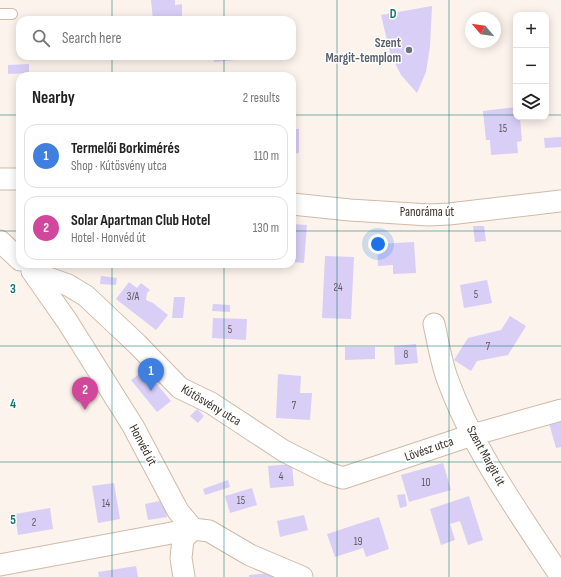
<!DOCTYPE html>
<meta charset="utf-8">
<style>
:root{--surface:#fff;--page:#f2f2f2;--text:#222;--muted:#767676;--line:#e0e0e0;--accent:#0b8043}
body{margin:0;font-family:"Sofia Sans Condensed",sans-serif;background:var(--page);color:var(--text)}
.controls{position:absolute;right:12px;top:12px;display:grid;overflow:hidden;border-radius:8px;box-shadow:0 2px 10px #0003}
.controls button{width:36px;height:36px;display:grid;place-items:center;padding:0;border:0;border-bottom:1px solid var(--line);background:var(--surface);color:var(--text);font:20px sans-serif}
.compass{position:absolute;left:465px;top:12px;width:36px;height:36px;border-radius:50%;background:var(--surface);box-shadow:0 2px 10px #0003;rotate:299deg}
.you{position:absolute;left:378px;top:244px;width:14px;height:14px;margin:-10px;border:3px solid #fff;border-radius:50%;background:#1a73e8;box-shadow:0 0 0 6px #1a73e833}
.badge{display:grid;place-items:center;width:26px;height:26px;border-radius:50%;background:var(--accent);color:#fff;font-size:13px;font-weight:700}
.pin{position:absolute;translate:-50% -33px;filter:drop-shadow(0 1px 2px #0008)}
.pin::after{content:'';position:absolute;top:21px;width:14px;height:12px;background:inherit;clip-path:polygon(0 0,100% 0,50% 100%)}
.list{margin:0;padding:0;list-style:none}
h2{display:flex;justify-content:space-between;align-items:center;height:52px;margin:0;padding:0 16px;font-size:17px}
h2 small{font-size:13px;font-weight:400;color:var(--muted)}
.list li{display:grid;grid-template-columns:26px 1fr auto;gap:12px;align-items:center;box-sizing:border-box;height:64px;margin:0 8px 8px;padding:0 8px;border:1px solid var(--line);border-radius:12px}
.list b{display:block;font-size:15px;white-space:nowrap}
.list p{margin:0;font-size:13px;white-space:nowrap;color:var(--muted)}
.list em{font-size:13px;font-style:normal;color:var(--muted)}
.icon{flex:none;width:22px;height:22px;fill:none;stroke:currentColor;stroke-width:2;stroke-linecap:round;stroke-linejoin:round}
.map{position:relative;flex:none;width:561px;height:577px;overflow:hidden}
.search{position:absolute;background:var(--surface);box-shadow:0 2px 10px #0003;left:16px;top:16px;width:280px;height:44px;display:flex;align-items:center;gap:10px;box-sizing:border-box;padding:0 14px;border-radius:12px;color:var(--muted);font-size:15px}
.panel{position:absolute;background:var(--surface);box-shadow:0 2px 10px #0003;left:16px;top:72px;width:280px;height:196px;border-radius:12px}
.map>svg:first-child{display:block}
.building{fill:#d9cef5}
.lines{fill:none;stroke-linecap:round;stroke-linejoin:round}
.lane-casing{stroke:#cfbaa8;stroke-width:12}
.street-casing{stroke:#cfbaa8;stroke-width:23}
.lane{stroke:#fff;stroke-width:10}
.street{stroke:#fff;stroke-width:21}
.grid{fill:none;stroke:#0f766e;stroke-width:1;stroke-opacity:0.55}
.worship-dot{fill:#6b7280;stroke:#fff;stroke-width:1.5}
.labels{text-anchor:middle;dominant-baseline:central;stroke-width:3;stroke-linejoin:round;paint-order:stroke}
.number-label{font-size:11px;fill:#61585d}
.worship-label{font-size:13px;font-weight:bold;fill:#5b616d;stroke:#fff;text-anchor:end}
.street-label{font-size:13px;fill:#39312a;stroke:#fff}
.grid-label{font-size:13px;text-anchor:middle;font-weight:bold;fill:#0f766e;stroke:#fff;stroke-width:3;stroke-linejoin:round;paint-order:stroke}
</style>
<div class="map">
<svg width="561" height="577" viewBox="0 0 561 577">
<rect width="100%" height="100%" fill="#fcf3ec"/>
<g class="building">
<path d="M151 0H175V5L182 4V19L153 20Z"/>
<path d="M432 6 430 46 426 72 417 93 401 75 390 53 381 15Z"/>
<path d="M213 56H245L246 59 214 62Z"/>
<path d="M29 64V73L8 74V65Z"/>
<path d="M516 107V117H520L522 141 517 142 518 153 491 155 490 140H486L483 111Z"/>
<path d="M292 129H299V153L292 154Z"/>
<path d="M561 137V147L545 148 544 138Z"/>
<path d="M292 224 307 225 304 263 292 262Z"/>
<path d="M473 226H484L486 241 475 242Z"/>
<path d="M414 242 416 273 393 274V265L378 266 377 244Z"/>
<path d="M325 256 354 257 351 319 322 318Z"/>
<path d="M101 276 117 278 116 285 100 284Z"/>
<path d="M487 280 492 303 464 308 460 285Z"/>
<path d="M129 282 137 288 141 283 150 290 147 293 146 300 153 303 168 315 156 330 116 299Z"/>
<path d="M174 297H185L183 318H172Z"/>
<path d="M213 304 230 305V312L212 311Z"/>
<path d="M510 316 526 326 508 355 477 361 471 371 454 360 468 338 501 330Z"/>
<path d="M213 318 247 319 246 340 212 338Z"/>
<path d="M416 344 418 363 395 365 394 346Z"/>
<path d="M345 347H375V359L345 360Z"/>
<path d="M145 370 171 401 157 412 131 380Z"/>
<path d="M278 374 301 376 300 393H312L310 420 276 418Z"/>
<path d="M197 409 204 416 198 423 190 416Z"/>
<path d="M561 420V447L556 448 549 423Z"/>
<path d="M443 463 451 490 409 502 401 475Z"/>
<path d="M292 464 294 486 270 488 268 466Z"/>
<path d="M228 480 230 487 205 495 203 489Z"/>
<path d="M114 483 120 519 98 523 92 486Z"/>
<path d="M252 488 257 505 230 513 225 496Z"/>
<path d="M405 494 407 506 400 508 397 495Z"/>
<path d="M469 496 483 540 468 545 460 521 450 524 455 540 441 545 430 509Z"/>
<path d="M164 500 167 517 148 520 145 504Z"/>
<path d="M50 508 53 529 18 535 15 514Z"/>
<path d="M304 515 308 530 280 537 277 521Z"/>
<path d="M379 517 389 549 366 557 363 548 335 557 327 534Z"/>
<path d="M136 566 138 577H99L98 572Z"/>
<path d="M272 573V577H249V575Z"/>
</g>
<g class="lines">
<defs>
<path id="lane" d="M0 14H12"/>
<g id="street">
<path d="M0 179H20"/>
<path d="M292 204 350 210 429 215 449 214 561 201"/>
<path d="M0 241 20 260"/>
<path d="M32 271 67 321 133 426 178 511 193 529 209 531 250 555 302 577"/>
<path d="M34 273 68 285 86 296 137 344 180 388 211 403 284 451 328 473 343 478 472 435 561 410"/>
<path d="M434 324C438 342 441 361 447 378 473 450 519 513 561 577"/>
<path d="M0 565 193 529"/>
<path d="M184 577 181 558 183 539 193 529"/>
</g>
</defs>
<use href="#lane" class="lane-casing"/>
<use href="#street" class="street-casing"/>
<use href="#lane" class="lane"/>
<use href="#street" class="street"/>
</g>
<path class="grid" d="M112 0V20M224 0V20M337 0V577M449 0V577M112 56V76M224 56V76M0 115H20M292 115H516M546 115H561M0 231H20M292 231H561M112 264V577M224 264V577M0 346H561M0 462H561"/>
<circle class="worship-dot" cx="409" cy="50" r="4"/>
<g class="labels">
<g class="number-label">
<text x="503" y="128">15</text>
<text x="338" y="287">24</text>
<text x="476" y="294">5</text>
<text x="133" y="296">3/A</text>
<text x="230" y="329">5</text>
<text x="488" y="346">7</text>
<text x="406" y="354">8</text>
<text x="294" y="405">7</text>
<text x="281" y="476">4</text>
<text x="426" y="482">10</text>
<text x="241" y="500">15</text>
<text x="106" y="503">14</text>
<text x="34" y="522">2</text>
<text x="358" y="541">19</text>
</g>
<g class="worship-label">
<text x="401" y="43">Szent<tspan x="401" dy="15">Margit-templom</tspan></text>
</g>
<g class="street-label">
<text x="427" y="212">Panoráma út</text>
<text transform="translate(211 405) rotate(31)">Kútösvény utca</text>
<text transform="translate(143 445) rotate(62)">Honvéd út</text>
<text transform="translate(429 449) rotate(-19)">Lövész utca</text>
<text transform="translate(486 456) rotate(61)">Szent Margit út</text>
</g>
</g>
<g class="grid-label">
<text x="393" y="18">D</text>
<text x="13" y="293">3</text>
<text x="13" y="408">4</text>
<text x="13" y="524">5</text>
</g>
</svg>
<div class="controls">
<button>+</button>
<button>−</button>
<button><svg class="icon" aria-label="layers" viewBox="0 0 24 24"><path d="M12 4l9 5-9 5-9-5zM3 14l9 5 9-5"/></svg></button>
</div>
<svg class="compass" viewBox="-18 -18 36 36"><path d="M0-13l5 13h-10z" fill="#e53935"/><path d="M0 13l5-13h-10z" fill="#767676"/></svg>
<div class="you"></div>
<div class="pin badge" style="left:151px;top:391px;background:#3f7fe0">1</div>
<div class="pin badge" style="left:85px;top:410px;background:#d1479c">2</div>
<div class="search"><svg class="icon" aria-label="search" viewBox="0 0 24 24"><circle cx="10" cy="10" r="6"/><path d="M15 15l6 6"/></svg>Search here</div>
<section class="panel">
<h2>Nearby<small>2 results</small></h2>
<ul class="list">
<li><span class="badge" style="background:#3f7fe0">1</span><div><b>Termelői Borkimérés</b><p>Shop · Kútösvény utca</p></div><em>110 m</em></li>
<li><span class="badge" style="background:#d1479c">2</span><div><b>Solar Apartman Club Hotel</b><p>Hotel · Honvéd út</p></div><em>130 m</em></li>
</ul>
</section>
</div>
